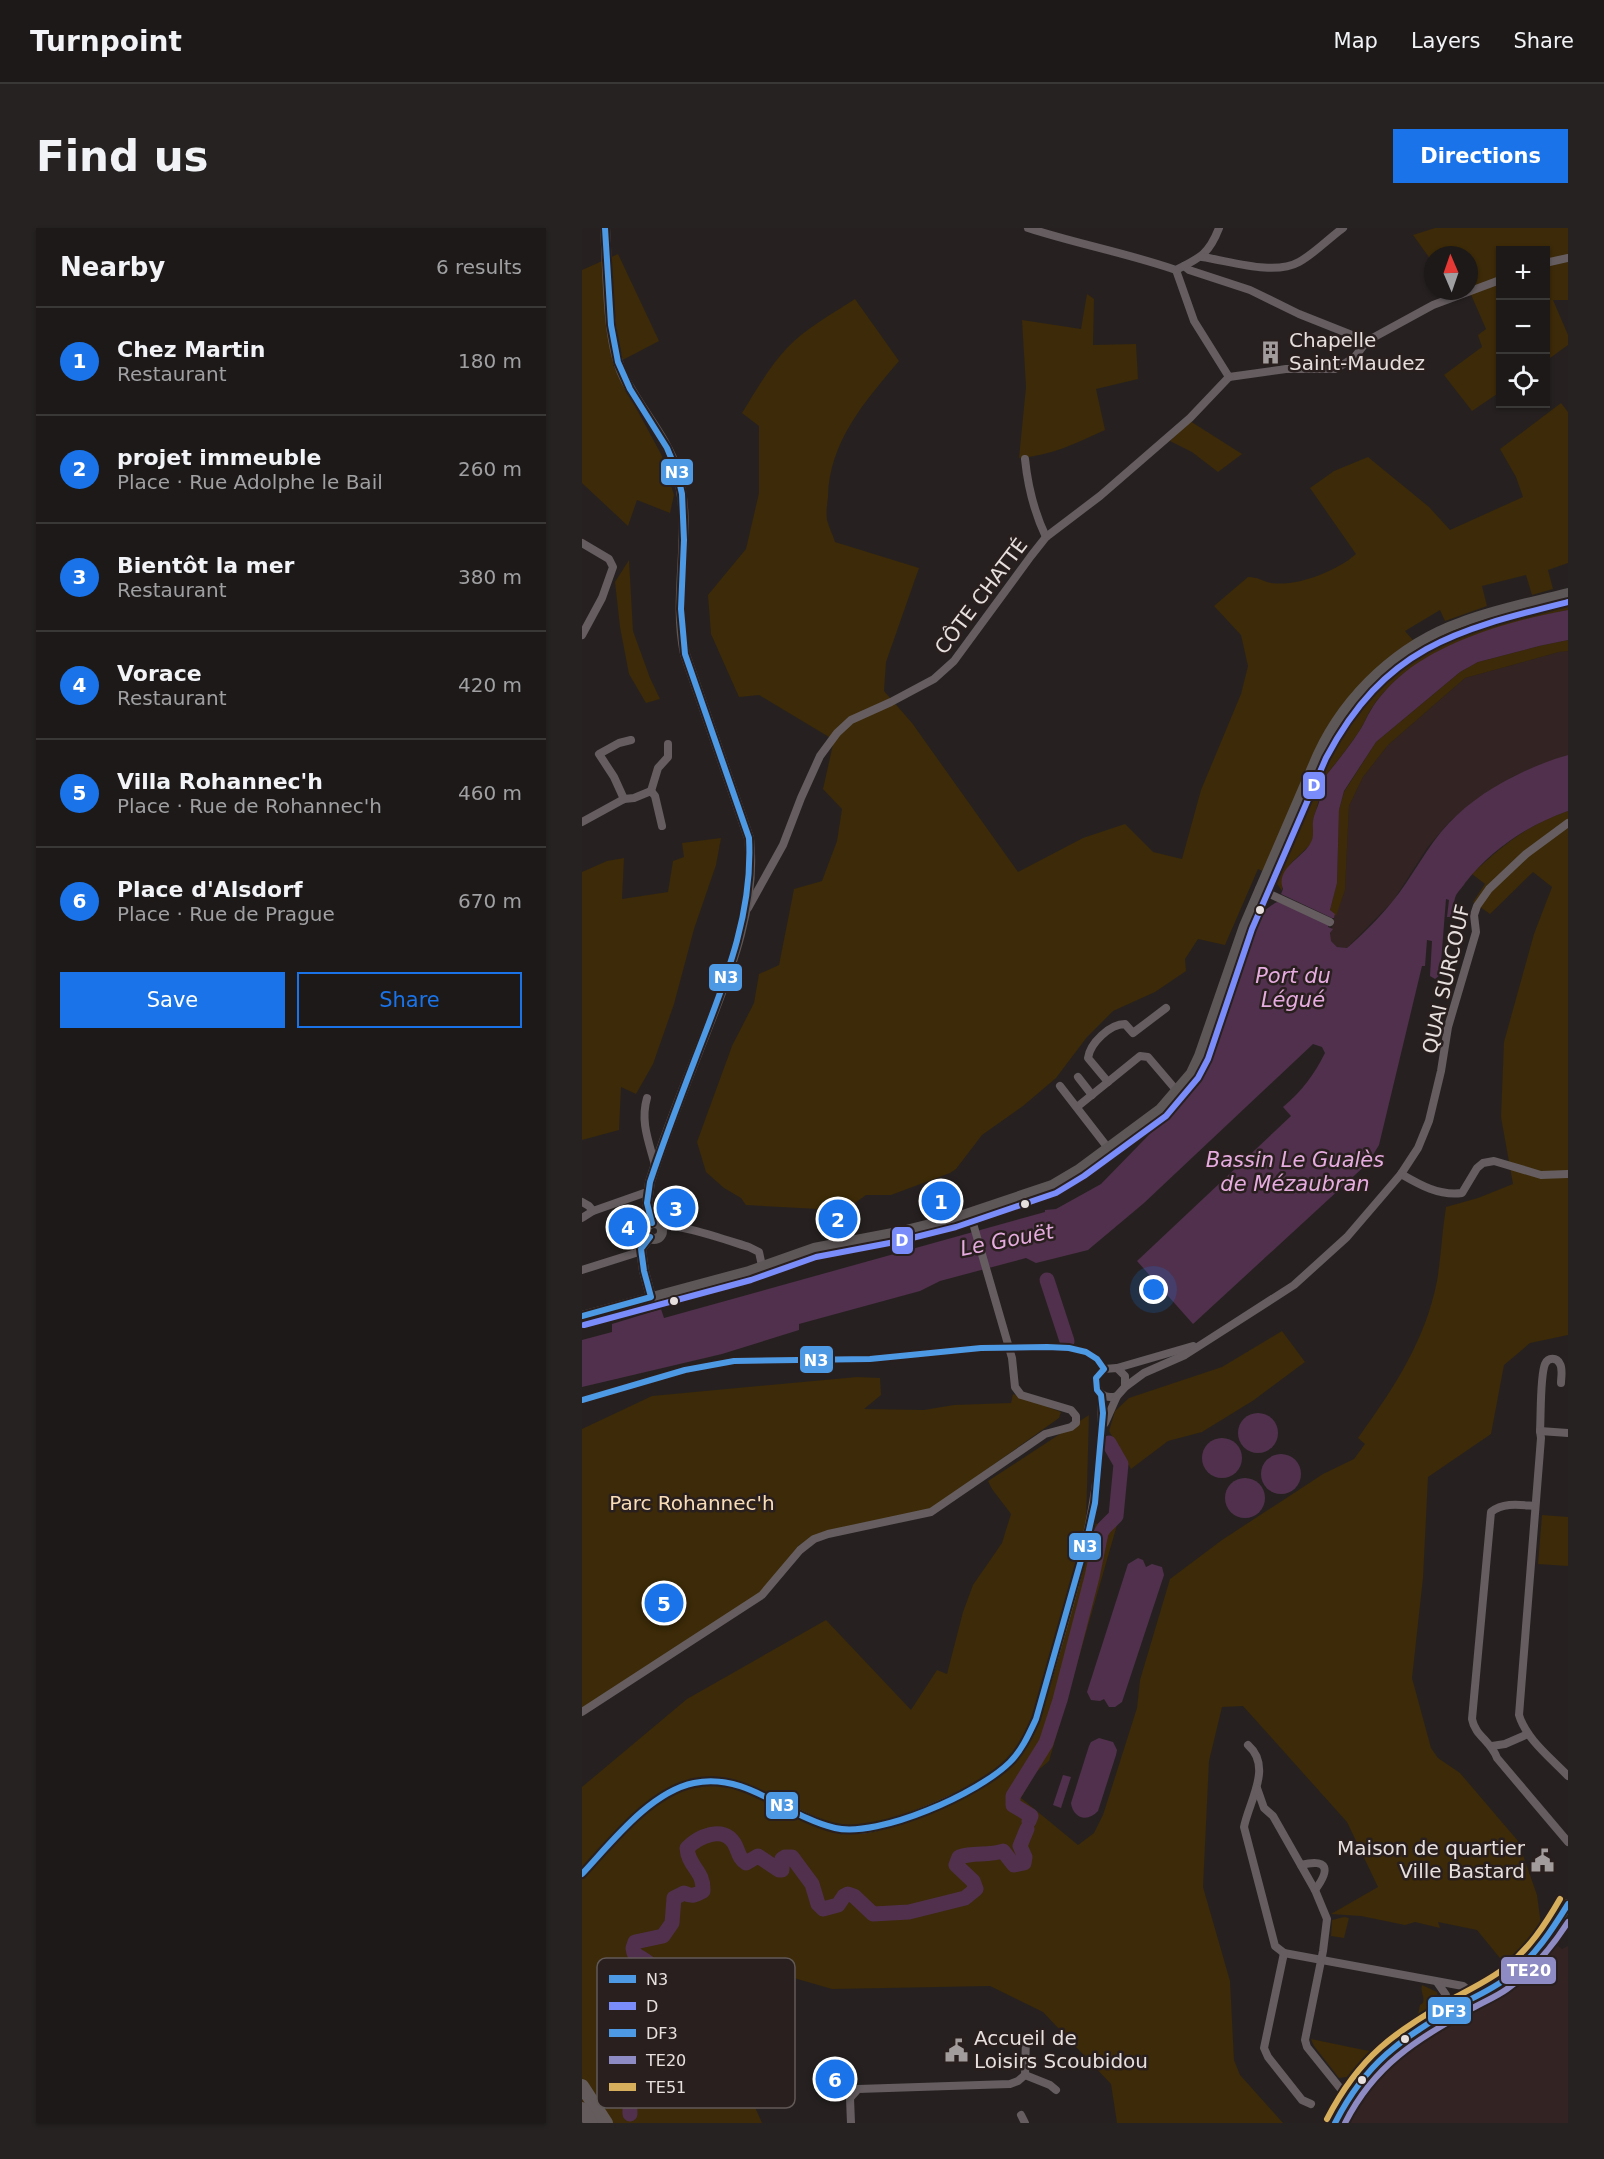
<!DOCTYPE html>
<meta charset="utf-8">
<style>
:root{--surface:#1c1918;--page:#252221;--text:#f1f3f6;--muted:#a0a0a2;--line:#3a3837;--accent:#1a73e8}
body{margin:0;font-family:"DejaVu Sans",sans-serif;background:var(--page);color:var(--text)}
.controls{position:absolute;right:18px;top:18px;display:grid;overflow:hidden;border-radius:0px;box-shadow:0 2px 4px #0004}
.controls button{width:54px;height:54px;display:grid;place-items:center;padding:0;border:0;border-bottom:2px solid var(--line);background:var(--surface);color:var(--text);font:30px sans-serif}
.compass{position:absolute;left:842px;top:18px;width:54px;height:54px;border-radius:50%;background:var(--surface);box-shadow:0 2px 4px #0004;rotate:358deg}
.you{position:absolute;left:572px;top:1062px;width:21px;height:21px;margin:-15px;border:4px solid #fff;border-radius:50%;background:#1a73e8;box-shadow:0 0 0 9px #1a73e833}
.badge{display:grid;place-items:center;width:39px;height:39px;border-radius:50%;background:var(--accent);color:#fff;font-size:20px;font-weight:700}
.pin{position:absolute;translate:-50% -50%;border:3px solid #fff;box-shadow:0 2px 6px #0006}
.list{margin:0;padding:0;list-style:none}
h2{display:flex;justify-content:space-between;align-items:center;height:78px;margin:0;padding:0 24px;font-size:26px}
h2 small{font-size:20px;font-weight:400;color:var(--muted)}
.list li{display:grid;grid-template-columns:39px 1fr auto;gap:18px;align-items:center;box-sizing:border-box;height:108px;padding:0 24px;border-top:2px solid var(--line)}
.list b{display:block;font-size:22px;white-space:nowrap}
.list p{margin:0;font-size:20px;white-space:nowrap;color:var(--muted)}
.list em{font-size:20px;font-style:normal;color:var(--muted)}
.actions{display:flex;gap:12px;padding:18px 24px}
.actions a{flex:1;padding:14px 0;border:2px solid var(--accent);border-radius:0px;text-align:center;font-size:21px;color:var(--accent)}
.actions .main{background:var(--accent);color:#fff}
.icon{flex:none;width:33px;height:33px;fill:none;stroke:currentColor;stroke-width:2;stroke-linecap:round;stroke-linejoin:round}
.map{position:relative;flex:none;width:986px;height:1895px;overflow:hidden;border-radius:0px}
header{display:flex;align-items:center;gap:36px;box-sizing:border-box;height:84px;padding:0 30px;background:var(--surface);border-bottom:2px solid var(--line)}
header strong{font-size:28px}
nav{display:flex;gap:33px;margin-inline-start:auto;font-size:21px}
.intro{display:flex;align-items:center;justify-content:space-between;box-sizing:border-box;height:144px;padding:0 36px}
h1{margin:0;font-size:42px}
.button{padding:15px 27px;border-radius:0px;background:var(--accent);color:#fff;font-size:21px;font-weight:700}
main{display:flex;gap:36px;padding:0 36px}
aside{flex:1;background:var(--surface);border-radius:0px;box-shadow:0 2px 4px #0004}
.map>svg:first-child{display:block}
.built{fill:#332423}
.green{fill:#3c2a08}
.water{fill:#50304c}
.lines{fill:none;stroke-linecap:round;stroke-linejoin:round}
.river{stroke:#50304c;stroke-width:15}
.street{stroke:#655d60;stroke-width:8}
.secondary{stroke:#5e5758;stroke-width:10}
.highway{stroke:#645b5c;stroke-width:14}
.bus-1-casing{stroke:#281f1e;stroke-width:10}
.bus-2-casing{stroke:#281f1e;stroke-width:10}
.bus-3-casing{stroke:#281f1e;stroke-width:10}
.bus-4-casing{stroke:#281f1e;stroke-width:10}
.bus-5-casing{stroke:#281f1e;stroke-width:10}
.bus-1{stroke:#4d99e3;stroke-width:6}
.bus-2{stroke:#7a8cf9;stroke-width:6}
.bus-3{stroke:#4d99e3;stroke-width:6}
.bus-4{stroke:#8e8bc4;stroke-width:6}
.bus-5{stroke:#d7ae5b;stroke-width:6}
.bus-dot{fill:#e6dfde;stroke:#281f1e;stroke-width:2}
.labels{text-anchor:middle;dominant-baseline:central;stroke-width:5;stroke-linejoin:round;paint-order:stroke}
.poi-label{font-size:20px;fill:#e6dfde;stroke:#281f1e;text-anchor:start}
.street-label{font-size:20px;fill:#e6dfde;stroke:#281f1e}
.park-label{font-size:20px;fill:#f9ddb7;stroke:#281f1e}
.water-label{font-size:21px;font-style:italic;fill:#e6abdf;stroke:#281f1e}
.key{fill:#281f1e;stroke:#615958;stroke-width:1.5}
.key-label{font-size:16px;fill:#e6dfde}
.line-badge{stroke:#281f1e;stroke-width:2}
.badge-label{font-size:16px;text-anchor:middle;font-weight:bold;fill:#fff}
</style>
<header>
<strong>Turnpoint</strong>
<nav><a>Map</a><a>Layers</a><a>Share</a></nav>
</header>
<div class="intro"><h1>Find us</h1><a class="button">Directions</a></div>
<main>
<aside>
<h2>Nearby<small>6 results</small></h2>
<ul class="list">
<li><span class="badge">1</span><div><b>Chez Martin</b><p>Restaurant</p></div><em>180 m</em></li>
<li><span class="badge">2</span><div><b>projet immeuble</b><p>Place · Rue Adolphe le Bail</p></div><em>260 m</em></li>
<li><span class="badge">3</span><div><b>Bientôt la mer</b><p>Restaurant</p></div><em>380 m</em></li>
<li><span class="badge">4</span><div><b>Vorace</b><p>Restaurant</p></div><em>420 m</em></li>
<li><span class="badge">5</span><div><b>Villa Rohannec'h</b><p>Place · Rue de Rohannec'h</p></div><em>460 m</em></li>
<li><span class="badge">6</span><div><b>Place d'Alsdorf</b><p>Place · Rue de Prague</p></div><em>670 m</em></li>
</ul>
<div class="actions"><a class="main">Save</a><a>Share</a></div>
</aside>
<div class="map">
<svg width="986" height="1895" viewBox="0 0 986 1895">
<rect width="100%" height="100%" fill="#262120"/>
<g class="built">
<path d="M986 423V527L932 548 899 569 868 593 845 620 811 673 765 720 755 719 749 713 748 709 752 690 763 662 767 578 781 549 806 517 883 450 977 424Z"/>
<path d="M973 1716 980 1721 986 1718V1895H768L792 1856 819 1829 934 1756 957 1735Z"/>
</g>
<g class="green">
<path d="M853 0H986V72H971L986 107V117L964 133 963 22H918V164L890 183 862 147 900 119 896 107 904 101 887 62V27H870L868 25 851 27 849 32 831 7Z"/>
<path d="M36 26 77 113 31 137 80 228 92 267 88 285 55 272 46 298 0 255V42Z"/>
<path d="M505 66 512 71 511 117 554 116 556 151 514 161 523 202C495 215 468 228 437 230L444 159 440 92 499 101Z"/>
<path d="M273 71 317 133C283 173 247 214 246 269 245 277 244 285 245 292 247 300 251 307 253 314L337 340 304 434 302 463 330 495 436 644 501 610 543 596 571 624 600 631 619 562 659 466 666 438 659 407 632 378 666 349C676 349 680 353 689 355 715 359 755 343 774 326L728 260 752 243 786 229 847 279 868 302 941 269 934 249 918 221 979 175 986 184V335L966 342 971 361 950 367 944 347 900 358 905 378 863 393 858 382 823 403 836 418C878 393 938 382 986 370V382C930 393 860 412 816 450 807 458 795 471 789 481 785 488 782 495 778 502 765 521 751 539 736 557L739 565 731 592 732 605 729 616 710 634 700 649V663L689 647 676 641 643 717 616 711 603 731 604 743 573 764 531 783 505 809 474 850 441 878 400 907 374 941 368 945 309 967H284L269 978 237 981 164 977 159 970 142 960 124 944 115 914 150 818 172 775 177 746 197 737 212 661 240 653 255 613 260 581 241 561 252 512 177 467 157 469 129 406 126 367 164 321 177 265V198L160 185C174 163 187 139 205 120 224 100 250 86 273 71Z"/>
<path d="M608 193 660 226 636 244 610 224 588 213Z"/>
<path d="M47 332 51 403 68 450 78 471 64 475 47 446 38 399 33 354Z"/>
<path d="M986 412V423L977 424 883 450 806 517 781 549 767 578 763 662 754 688 748 682 755 654 757 582 762 564 794 514 878 444 896 434 957 418Z"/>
<path d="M986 583V1107L948 1115 922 1137 909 1206 846 1249 841 1350 830 1450 849 1520 856 1530 878 1545 936 1613 955 1667 960 1704 922 1735 895 1702 856 1694 858 1700 833 1694 823 1697 779 1688 749 1686 796 1659 765 1594 661 1478 640 1479 627 1533 621 1659 648 1753 652 1832 658 1847 701 1895H535L529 1856 461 1784 408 1758 250 1761 198 1746 158 1758 143 1811 180 1895H0V1559L105 1471 244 1392 329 1482 355 1442 365 1446 381 1384 391 1357 420 1315 429 1286 410 1261 406 1253 507 1187 504 1295 535 1297 467 1533 453 1545 439 1570 496 1617 512 1605 521 1587 555 1480 558 1452 588 1351 640 1312 741 1246 772 1231 783 1216 776 1210C811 1161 843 1114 855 1053 859 1029 860 1004 864 979L896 970 931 956 919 889 922 814 952 706 970 659 951 644 908 686 891 674 903 656 890 646C921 617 945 597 986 583Z"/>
<path d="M139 610 134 637 112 701 92 776 71 836 54 866 39 859 37 902 0 912V644L25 633 42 630 40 671 86 664 91 633 102 629 100 615Z"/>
<path d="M700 1103 723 1134 672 1172 620 1204 586 1213 549 1241 527 1203 533 1183 547 1170 640 1139Z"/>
<path d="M275 1149 298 1150 299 1167 282 1181 342 1182 372 1177 429 1175 431 1166 479 1184 477 1190 349 1281 238 1305 217 1317 197 1343 176 1366 0 1480V1201L70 1168Z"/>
<path d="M960 1287 986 1289V1338L956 1336Z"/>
<path d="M762 1689 767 1690 762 1710 749 1708 750 1692Z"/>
<path d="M840 1757 855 1764 857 1774 852 1781 835 1792 838 1777 841 1775C843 1768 838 1764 840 1757Z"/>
<path d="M729 1811 782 1822 789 1823 765 1849 757 1850 732 1818Z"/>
</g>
<g class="water">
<path d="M986 382V412L957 418 896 434 878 444 794 514 762 563 757 582 755 655 748 682 753 686 752 690H750L699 666 701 661C693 641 720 630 728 616 733 608 730 601 731 593 732 584 739 575 738 566 738 563 737 559 736 557 751 539 765 522 778 502 782 496 785 488 789 482 795 471 807 458 816 450 859 412 931 392 986 382Z"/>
<path d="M986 527V583C946 597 910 621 883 655 880 660 874 665 873 670 871 676 871 683 870 689H865L867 672 864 671 858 747 853 751 848 748 850 713 845 712 843 738H840L797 917 786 935 611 1096 555 1033 709 888 701 879C720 863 732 847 743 825L740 819 731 816 562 975 506 1022 454 1035 444 1030 358 1053 338 1063 217 1096V1102L140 1126 0 1159V1112L30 1104V1096L79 1081 82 1090 463 984V982L474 981 519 956 595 878 611 859 623 839 672 690C679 686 692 674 696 674L747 696 746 699 751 701 748 705 749 713 755 719 765 720C781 706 797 690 810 674 831 649 844 619 867 595 897 563 944 539 986 527Z"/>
<circle cx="676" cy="1205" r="20"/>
<circle cx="640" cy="1230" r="20"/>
<circle cx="699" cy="1246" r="20"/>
<circle cx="663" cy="1270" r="20"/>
<path d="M556 1330 561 1332 564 1339 570 1336 580 1339 582 1347 540 1474 533 1479H527L522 1471 518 1473 509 1472 505 1464 546 1336Z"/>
<path d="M517 1510 531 1514 535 1522 534 1527 516 1583C505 1595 491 1590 489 1575L507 1518 509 1514Z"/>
<path d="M481 1547 489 1549 479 1580 471 1577Z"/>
</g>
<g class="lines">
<g class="river">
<path d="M465 1052 485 1113"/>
<path d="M523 1299 534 1288 539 1236 527 1215"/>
<path d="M447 1593 449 1588 431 1577V1568L464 1515 478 1472 510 1349 519 1305 522 1300"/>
<path d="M48 1886C48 1857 38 1796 71 1782 75 1772 77 1747 69 1737 65 1733 57 1729 52 1725L51 1720 53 1714 81 1708 90 1695 92 1670 102 1665C110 1669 114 1667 121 1663 122 1642 106 1639 105 1620 116 1609 141 1597 152 1615 157 1623 156 1630 164 1635L176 1628 197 1642H200V1631L203 1629H210L230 1656 236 1676 241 1681 256 1677 262 1668 266 1666 272 1668 291 1686 327 1684 383 1670 394 1661 391 1653 374 1637 377 1629C392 1624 406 1628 421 1623L432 1637 442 1635 443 1629 438 1618 445 1601"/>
</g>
<g class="street">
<path d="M446 0C495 16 545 25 594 42 618 30 627 26 637 0"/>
<path d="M620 29C648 33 692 48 717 34 733 25 746 11 761 0"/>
<path d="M963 35 986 30"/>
<path d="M602 38 607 42 668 62 717 86 785 113"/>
<path d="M594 42 612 93 647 149"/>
<path d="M647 149 704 141H753L772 130 785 113 851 77 918 52"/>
<path d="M443 231C446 260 452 284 464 309"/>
<path d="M0 315 27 331 31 339 20 370 0 407"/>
<path d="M69 563 76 540 86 529V516"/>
<path d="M42 571 32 549 17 526 37 515 49 512"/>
<path d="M0 594 42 571 52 570 69 563 73 568 80 598"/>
<path d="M677 661 748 694"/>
<path d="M166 680 201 617 219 570 238 528 255 505 269 492 309 474 352 451 372 433 449 328 464 309 518 268 608 190 647 149"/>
<path d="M496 849 510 867"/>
<path d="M526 854 506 830C508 815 528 796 543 796L551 805 584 780"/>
<path d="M478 858 526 920"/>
<path d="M65 870C58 894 67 914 73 937"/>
<path d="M495 879 558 828 566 829 595 863"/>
<path d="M819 946C838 957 857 968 880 965L895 940 901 935 912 933 959 947 986 946"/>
<path d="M0 974 7 978 11 983"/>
<path d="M0 990 11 983 65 964"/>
<path d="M79 999C91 993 150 1014 167 1019L177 1024 180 1038"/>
<path d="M0 1042 60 1023"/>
<path d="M535 1140 611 1118"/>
<path d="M979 1155C979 1149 981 1141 978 1136 975 1129 966 1129 963 1136 958 1148 959 1188 958 1203L959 1210 937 1487C944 1511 969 1530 986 1548"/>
<path d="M543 1159V1148L535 1140 522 1141 514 1150C513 1164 522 1172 535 1168L543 1159 562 1145 603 1127 712 1057 765 1009 819 946 836 920 847 893 859 843 866 799 894 704 892 687 895 678 907 661 944 626 986 595"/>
<path d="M0 1172 103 1142 152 1133 288 1131 399 1120 465 1119 487 1120 504 1124 515 1131 522 1141"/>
<path d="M523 1195 535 1168"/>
<path d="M958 1203 986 1205"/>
<path d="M953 1278C938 1277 922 1274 909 1284L890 1491C893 1508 909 1513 915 1530L986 1614"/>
<path d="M0 1484 180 1367 218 1322 232 1311 246 1306 349 1284 463 1206 489 1199 494 1195V1188L489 1182 439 1167 433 1159 430 1130 388 985"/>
<path d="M666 1517C691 1539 667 1573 662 1599L693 1718 702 1725 881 1758 894 1768"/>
<path d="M910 1518 923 1516 946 1506"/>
<path d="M675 1560 682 1580 691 1588 733 1662 745 1691 741 1723 723 1812 725 1819 766 1870"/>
<path d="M719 1637C747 1630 748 1642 733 1662"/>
<path d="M0 1646C29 1616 70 1563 112 1555 166 1545 202 1585 249 1599 260 1602 273 1603 285 1601 322 1594 398 1562 425 1537 439 1525 447 1508 454 1491 479 1406 508 1320 517 1231 519 1209 521 1189 519 1167"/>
<path d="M702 1725 682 1820 686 1829 720 1872 729 1876"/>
<path d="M855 1754 864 1767 869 1782"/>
<path d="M443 1847 468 1857 474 1862"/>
<path d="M439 1887 443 1895"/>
<path d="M269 1895 268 1870 276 1861 428 1856 436 1853 443 1847 444 1809"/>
</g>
<g class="secondary">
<path d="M23 0C26 41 24 113 42 149 57 180 86 211 95 244 112 303 90 366 103 426L167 610C174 674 150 738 127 796 107 848 85 900 68 954L65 975 70 995"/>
<circle cx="72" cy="1003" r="8"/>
<path d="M68 1009 59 1021 62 1043 69 1069"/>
<path d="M0 1088 167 1043 232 1020 316 1004 372 990 470 957 497 941 578 881 609 845 617 828 662 698 736 526C764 466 817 416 880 394 914 381 951 374 986 365"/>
<path d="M753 1895C782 1829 826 1807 885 1773 897 1766 910 1761 921 1753 949 1733 969 1706 986 1676"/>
</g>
<g class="highway">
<path d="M0 1858 24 1895"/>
<path d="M0 1881 9 1895"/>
</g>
<defs>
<g id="bus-1">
<path d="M23 0 29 97 36 134 48 161 85 220 95 244 100 266 102 312 99 381 103 426 167 610C171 682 146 746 120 813 102 860 84 906 68 954L65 975 70 995"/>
<path d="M0 1088 69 1069 62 1043 59 1021 68 1009"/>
<path d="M0 1172 103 1142 152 1133 288 1131 399 1120 465 1119 487 1120 504 1124 515 1131 522 1141 514 1150 515 1162 519 1167 521 1185 513 1275 505 1311 454 1491C447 1506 440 1522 428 1534 397 1565 297 1610 253 1600 204 1589 166 1544 112 1555 68 1564 29 1615 0 1646"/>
</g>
<path id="bus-2" d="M2 1097 169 1052 234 1029 318 1013 374 999 474 965 502 948 584 888 616 850 626 831 670 701 744 530C803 419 873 402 986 374"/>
<path id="bus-3" d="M753 1895C784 1834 819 1811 877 1777 895 1768 913 1760 929 1747 953 1728 970 1702 986 1676"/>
<path id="bus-4" d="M763 1895C793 1836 833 1813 889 1781 901 1774 914 1769 925 1761 950 1743 970 1719 986 1694"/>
<path id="bus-5" d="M745 1891C778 1827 812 1805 872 1770 890 1760 908 1752 924 1739 947 1721 963 1697 978 1671"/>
</defs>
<use href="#bus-1" class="bus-1-casing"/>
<use href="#bus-2" class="bus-2-casing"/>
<use href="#bus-3" class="bus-3-casing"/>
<use href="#bus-4" class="bus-4-casing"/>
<use href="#bus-5" class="bus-5-casing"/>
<use href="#bus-1" class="bus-1"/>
<use href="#bus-2" class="bus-2"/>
<use href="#bus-3" class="bus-3"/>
<use href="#bus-4" class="bus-4"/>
<use href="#bus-5" class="bus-5"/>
</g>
<defs>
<symbol id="building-bare" viewBox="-9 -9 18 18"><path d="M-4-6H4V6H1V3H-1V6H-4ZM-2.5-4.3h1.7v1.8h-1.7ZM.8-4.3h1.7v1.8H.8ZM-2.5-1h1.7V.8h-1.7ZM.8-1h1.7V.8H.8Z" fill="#a39c9c" stroke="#281f1e" stroke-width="2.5" paint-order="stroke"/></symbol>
<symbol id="civic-bare" viewBox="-9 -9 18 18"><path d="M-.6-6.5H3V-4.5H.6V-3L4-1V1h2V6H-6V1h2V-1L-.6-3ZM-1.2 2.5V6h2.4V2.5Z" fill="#a39c9c" stroke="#281f1e" stroke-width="2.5" paint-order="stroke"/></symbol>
</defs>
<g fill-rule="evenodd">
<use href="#building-bare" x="672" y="108" width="33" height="33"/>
<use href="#civic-bare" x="944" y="1616" width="33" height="33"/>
<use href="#civic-bare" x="358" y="1806" width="33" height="33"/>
</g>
<g class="bus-dot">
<circle cx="678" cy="682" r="5"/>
<circle cx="443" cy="976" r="5"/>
<circle cx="92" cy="1073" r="5"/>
<circle cx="823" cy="1811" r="5"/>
<circle cx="780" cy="1852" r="5"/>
</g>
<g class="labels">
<g class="poi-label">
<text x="707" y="112">Chapelle<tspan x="707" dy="23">Saint-Maudez</tspan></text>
<text x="943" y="1620" text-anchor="end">Maison de quartier<tspan x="943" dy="23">Ville Bastard</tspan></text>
<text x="392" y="1810">Accueil de<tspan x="392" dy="23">Loisirs Scoubidou</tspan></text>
</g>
<g class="street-label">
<text transform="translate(399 368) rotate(-53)">CÔTE CHATTÉ</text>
<text transform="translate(864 751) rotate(-77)">QUAI SURCOUF</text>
</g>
<g class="park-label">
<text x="110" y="1275">Parc Rohannec'h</text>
</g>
<g class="water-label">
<text x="711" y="748">Port du<tspan x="711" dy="24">Légué</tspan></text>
<text x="713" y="932">Bassin Le Gualès<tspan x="713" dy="24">de Mézaubran</tspan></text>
<text transform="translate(425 1012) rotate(-11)">Le Gouët</text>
</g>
</g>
<rect x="15" y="1730" width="198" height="150" rx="9" class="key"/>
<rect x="27" y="1747" width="27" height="8" fill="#4d99e3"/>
<rect x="27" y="1774" width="27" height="8" fill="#7a8cf9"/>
<rect x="27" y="1801" width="27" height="8" fill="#4d99e3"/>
<rect x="27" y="1828" width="27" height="8" fill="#8e8bc4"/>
<rect x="27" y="1855" width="27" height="8" fill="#d7ae5b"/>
<g class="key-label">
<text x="64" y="1757">N3</text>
<text x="64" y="1784">D</text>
<text x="64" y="1811">DF3</text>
<text x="64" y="1838">TE20</text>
<text x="64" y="1865">TE51</text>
</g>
<g class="line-badge">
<rect x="78" y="230" width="34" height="28" rx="6" fill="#4d99e3"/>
<rect x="720" y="543" width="24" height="29" rx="6" fill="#7a8cf9"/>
<rect x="126" y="735" width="35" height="29" rx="6" fill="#4d99e3"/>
<rect x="309" y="998" width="23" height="29" rx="6" fill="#7a8cf9"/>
<rect x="217" y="1117" width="35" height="29" rx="6" fill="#4d99e3"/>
<rect x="486" y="1304" width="34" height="29" rx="6" fill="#4d99e3"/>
<rect x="183" y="1563" width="34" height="29" rx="6" fill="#4d99e3"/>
<rect x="918" y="1728" width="57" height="29" rx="6" fill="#8e8bc4"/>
<rect x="845" y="1768" width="45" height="29" rx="6" fill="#4d99e3"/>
</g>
<g class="badge-label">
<text x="95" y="250">N3</text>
<text x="732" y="563">D</text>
<text x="144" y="755">N3</text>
<text x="320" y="1018">D</text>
<text x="234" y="1138">N3</text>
<text x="503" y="1324">N3</text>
<text x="200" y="1583">N3</text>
<text x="947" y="1748">TE20</text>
<text x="867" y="1789">DF3</text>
</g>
</svg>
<div class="controls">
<button>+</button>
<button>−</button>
<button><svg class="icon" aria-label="locate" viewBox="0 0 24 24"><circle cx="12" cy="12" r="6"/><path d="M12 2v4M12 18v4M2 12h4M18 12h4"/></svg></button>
</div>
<svg class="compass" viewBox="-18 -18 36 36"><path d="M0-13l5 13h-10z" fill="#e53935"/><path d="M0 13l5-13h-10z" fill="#a0a0a2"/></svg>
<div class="you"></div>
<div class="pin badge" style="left:359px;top:973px">1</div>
<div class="pin badge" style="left:256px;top:991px">2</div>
<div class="pin badge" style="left:94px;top:980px">3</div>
<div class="pin badge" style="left:46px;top:999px">4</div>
<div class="pin badge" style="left:82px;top:1375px">5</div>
<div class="pin badge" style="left:253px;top:1851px">6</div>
</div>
</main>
